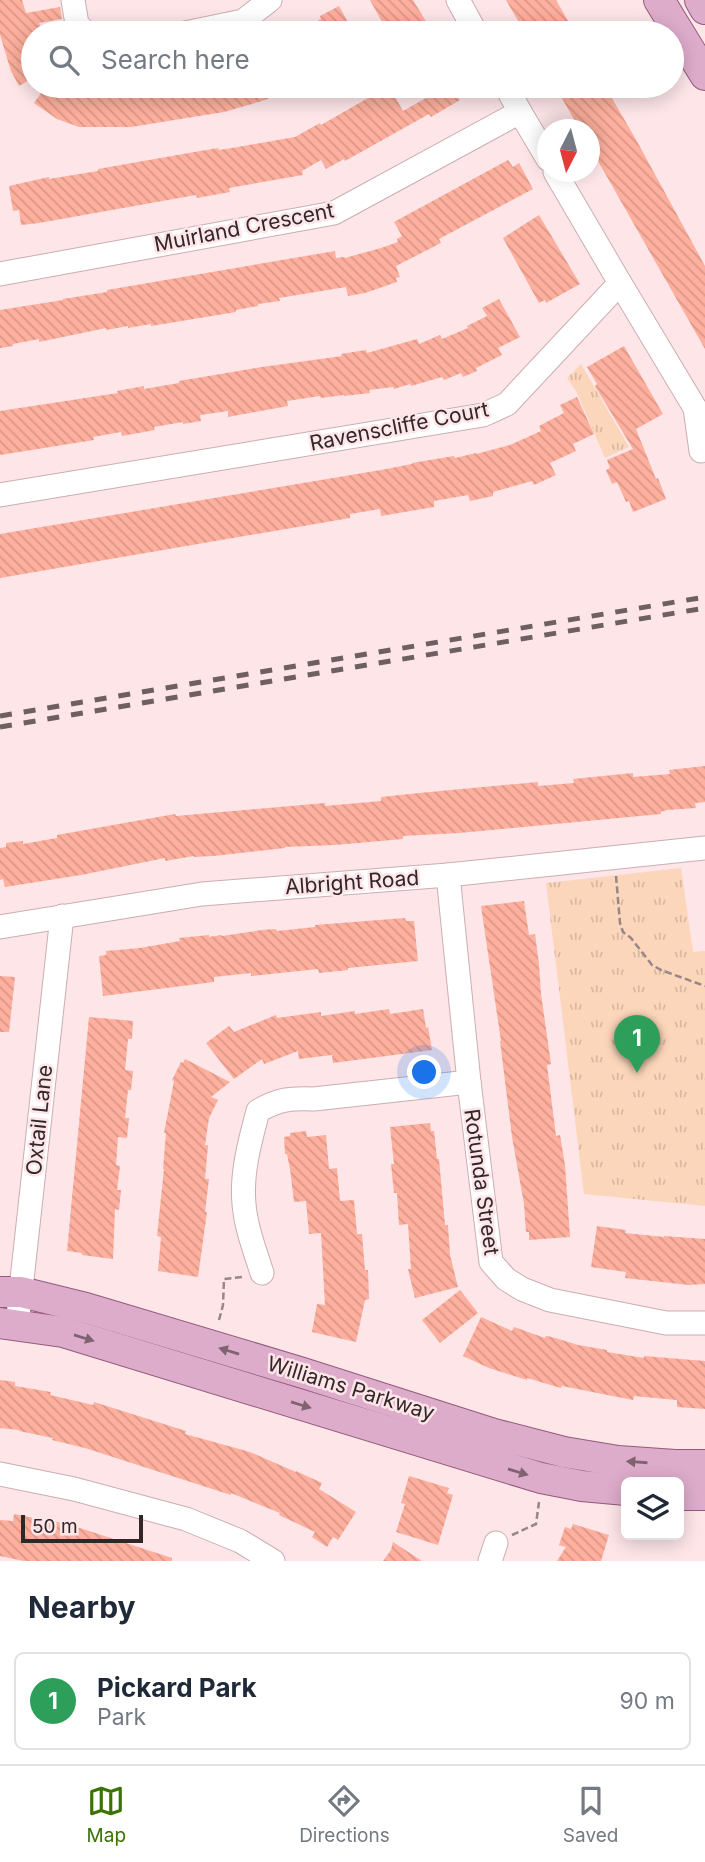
<!DOCTYPE html>
<style>
:root{--surface:#fff;--page:#f6f6f7;--text:#1f2937;--muted:#747a83;--line:#e0e1e3;--accent:#3a7303}
body{margin:0;font-family:Inter,sans-serif;background:var(--page);color:var(--text)}
.controls{position:absolute;right:21px;bottom:21px;display:grid;overflow:hidden;border-radius:10px;box-shadow:0 4px 18px #0003}
.controls button{width:63px;height:63px;display:grid;place-items:center;padding:0;border:0;border-bottom:2px solid var(--line);background:var(--surface);color:var(--text);font:35px sans-serif}
.compass{position:absolute;left:537px;top:119px;width:63px;height:63px;border-radius:50%;background:var(--surface);box-shadow:0 4px 18px #0003;rotate:186deg}
.scale{position:absolute;left:21px;bottom:18px;width:122px;box-sizing:border-box;padding-left:7px;border:4px solid #322728;border-top:0;font-size:19px;line-height:24px;white-space:nowrap;color:#322728;-webkit-text-stroke:5px #fde5e8;paint-order:stroke}
.you{position:absolute;left:425px;top:1073px;width:24px;height:24px;margin:-18px;border:5px solid #fff;border-radius:50%;background:#1a73e8;box-shadow:0 0 0 10px #1a73e833}
.badge{display:grid;place-items:center;width:46px;height:46px;border-radius:50%;background:var(--accent);color:#fff;font-size:23px;font-weight:700}
.pin{position:absolute;translate:-50% -58px;filter:drop-shadow(0 2px 4px #0008)}
.pin::after{content:'';position:absolute;top:37px;width:24px;height:21px;background:inherit;clip-path:polygon(0 0,100% 0,50% 100%)}
.list{margin:0;padding:0;list-style:none}
h2{display:flex;justify-content:space-between;align-items:center;height:91px;margin:0;padding:0 28px;font-size:30px}
h2 small{font-size:23px;font-weight:400;color:var(--muted)}
.list li{display:grid;grid-template-columns:46px 1fr auto;gap:21px;align-items:center;box-sizing:border-box;height:98px;margin:0 14px 14px;padding:0 14px;border:2px solid var(--line);border-radius:10px}
.list b{display:block;font-size:26px;white-space:nowrap}
.list p{margin:0;font-size:23px;white-space:nowrap;color:var(--muted)}
.list em{font-size:23px;font-style:normal;color:var(--muted)}
.icon{flex:none;width:38px;height:38px;fill:none;stroke:currentColor;stroke-width:2;stroke-linecap:round;stroke-linejoin:round}
.map{position:relative;flex:none;width:705px;height:1561px;overflow:hidden}
.search{position:absolute;background:var(--surface);box-shadow:0 4px 18px #0003;left:21px;right:21px;top:21px;height:77px;display:flex;align-items:center;gap:18px;box-sizing:border-box;padding:0 24px;border-radius:38px;color:var(--muted);font-size:26px}
.sheet{height:203px;background:var(--surface)}
nav{display:flex;justify-content:space-around;align-items:center;box-sizing:border-box;height:98px;border-top:2px solid var(--line);background:var(--surface);font-size:19px;color:var(--muted)}
nav a{display:grid;justify-items:center;gap:4px}
nav .on{color:var(--accent)}
.map>svg:first-child{display:block}
.grass{fill:url(#grass-tufts)}
.building{fill:url(#building-back-hatch)}
.lines{fill:none;stroke-linecap:round;stroke-linejoin:round}
.minor-casing{stroke:#caaeb2;stroke-width:25}
.major-casing{stroke:#935a7b;stroke-width:32}
.path{stroke:#988688;stroke-width:2.5;stroke-dasharray:7 3.5;stroke-linecap:butt}
.minor{stroke:#fff;stroke-width:23}
.major{stroke:#ddaccb;stroke-width:30}
.rail{stroke:#6e5f61;stroke-width:5;stroke-dasharray:12 12;stroke-linecap:butt}
.oneway{fill:#7f6371}
.labels{text-anchor:middle;dominant-baseline:central;stroke-width:5;stroke-linejoin:round;paint-order:stroke}
.street-label{font-size:21px;fill:#322728;stroke:#fde5e8}
</style>
<div class="map">
<svg width="705" height="1561" viewBox="0 0 705 1561">
<defs>
<pattern id="grass-tufts" width="24" height="20" patternUnits="userSpaceOnUse" patternTransform="scale(1.75)"><rect width="24" height="20" fill="#fcd6ba"/><path d="M3 7l-1-3M5 7V3M7 7l1-3M15 17l-1-3M17 17v-4M19 17l1-3" fill="none" stroke="#d8b8a0"/></pattern>
<pattern id="building-back-hatch" width="6" height="6" patternUnits="userSpaceOnUse" patternTransform="scale(1.75)"><rect width="6" height="6" fill="#feaf9d"/><path d="M-1 5l2 2M0 0l6 6M5-1l2 2" fill="none" stroke="#da9787"/></pattern>
</defs>
<rect width="100%" height="100%" fill="#fde5e8"/>
<g class="grass">
<path d="M581 364 629 447 605 458 577 393 567 378Z"/>
<path d="M681 868 693 952 705 951V1206L584 1194 546 883Z"/>
</g>
<g class="building">
<path d="M0 0H22L26 13 60 7 62 19 39 23 43 33H33V78L19 86 11 71 0 35Z"/>
<path d="M370 0H413L433 33H388Z"/>
<path d="M506 0H556L575 33H525Z"/>
<path d="M339 6 354 33H293L321 19 320 16Z"/>
<path d="M46 86 95 87 294 86 265 100 224 112 131 127H79L57 119 34 103Z"/>
<path d="M389 86 403 111 426 98 418 86H476L458 97 460 100 431 117 429 114 345 161 344 159 326 169 321 160 302 171 303 175 229 188 230 192 197 198 196 195 39 223 21 225 19 210 13 211 9 186 49 177V179L98 171V169L183 154 218 148 219 150 232 148 295 137 320 123 321 125Z"/>
<path d="M555 86H605L639 145 705 266V349L590 147V130H580Z"/>
<path d="M508 160 513 167 519 163 533 189 439 239 441 243 396 266 400 277 396 278 397 282 365 293 348 296 346 287 279 298 280 301 258 304V306L236 310V312L151 326V324L128 328V326L106 330V328L39 342V339L13 344V346L0 348V310L63 300V299L107 292V290L148 283 335 251 336 258 344 257 345 258 381 248 398 242 397 239 402 236 394 222Z"/>
<path d="M539 215 580 284 546 303 545 300 539 303 503 238Z"/>
<path d="M499 299 520 337 498 348 502 355 476 368 477 371 463 377 461 373 444 380 442 377 411 386 410 384 394 389 393 387 369 390 370 393 344 396V395L321 398 320 396 287 401 288 406 228 417V411L200 415 201 421 183 424V422L154 427 155 430 122 436 121 432 93 437 94 440 0 455V411L118 393 117 391 144 386V389L167 385 179 383V381L262 367 328 358 342 356 341 354 366 350 367 353 417 339 419 344 440 335 442 339 468 328 467 326 487 316 482 308Z"/>
<path d="M624 346 663 414 636 429 656 479 658 478 666 499 633 512 629 501 626 502 617 482 612 484 606 470 610 468 607 460 633 449 595 386 597 384 587 367Z"/>
<path d="M577 397 594 434 573 444 576 451 550 463 556 475 534 485 532 481 493 492V496L470 501 468 495 434 501V507L381 516 380 509 350 514V518L0 578V534L381 470 412 464V463L454 456 455 458 476 453V454L510 445 541 431 539 426 564 413 560 405Z"/>
<path d="M705 766V802L695 803 696 808 667 810 661 812V814L459 833 403 836V839L335 845 285 847V848L213 856 194 857V856L165 861V858L81 875 5 887 3 879 0 880V848L6 847V843L23 841V844L57 838V835L175 814 176 816 325 803V806L381 801V797L419 793 538 782V786L574 783 573 779 633 773V777L670 774 669 770Z"/>
<path d="M524 901 529 935 535 934 539 964 541 994 551 1064 547 1065 556 1136 560 1135 565 1165 570 1237 529 1240V1232H526L524 1204 512 1137 500 1041H501L481 906Z"/>
<path d="M405 918 406 921H414L418 961 348 968V970L319 973 318 969 251 976V973L214 977V982L103 996 99 956 106 955V951L140 948 180 941 179 938 209 935V937L221 935 222 936 262 930 276 929 277 931 315 927V925Z"/>
<path d="M0 976 15 977 9 1032H0Z"/>
<path d="M389 1009 390 1014 423 1009 426 1028 428 1027 432 1050 333 1063 332 1055 299 1059 298 1051 264 1064 262 1059 234 1079 206 1043 229 1026 234 1032 276 1015 277 1018 321 1012V1016L355 1011V1014Z"/>
<path d="M89 1017 133 1021 132 1039H128L125 1070 133 1071 131 1090H128L125 1118H129L127 1138 118 1137 116 1165 120 1166 117 1190H121L119 1210 115 1209 113 1259 82 1255V1253L67 1251Z"/>
<path d="M185 1059 230 1082 211 1097 218 1100 209 1118 205 1145H208L205 1179H209L205 1212H207L198 1277 158 1271 161 1237 157 1236 164 1169H163L166 1133H164L174 1081 172 1080 181 1062 183 1063Z"/>
<path d="M430 1123 431 1131H434L437 1159H439L445 1225H448L450 1255 458 1287 415 1298 408 1269H411L408 1224 399 1225 397 1193H394L391 1164H394L390 1127Z"/>
<path d="M306 1131 307 1137 326 1135 329 1169 337 1168 340 1201 354 1200 357 1234H362L365 1270H368L369 1299 365 1300 356 1342 312 1332 317 1304 325 1305 321 1233 309 1234 306 1201 294 1202 290 1169 287 1154H285L284 1137 290 1136V1133Z"/>
<path d="M597 1226 626 1230 625 1233 664 1237V1236L705 1239V1284L689 1285 625 1278 626 1272 591 1267Z"/>
<path d="M460 1290 478 1313 440 1343 422 1320Z"/>
<path d="M481 1317 512 1331 514 1327 545 1338 546 1336 552 1337 578 1345 607 1350V1352L644 1358V1356L705 1361V1409L677 1407V1400L634 1396 633 1400 562 1386 561 1388 527 1378V1380L489 1368 463 1356Z"/>
<path d="M0 1380 15 1382V1386L51 1392 50 1395 93 1405 94 1402 186 1431 185 1434 250 1452 296 1472V1471L322 1483 319 1489 356 1512 338 1540 333 1537 327 1547 312 1537 315 1532 279 1515 280 1513 231 1493V1495L85 1448 52 1440 53 1438 19 1431V1430L0 1428Z"/>
<path d="M409 1476 449 1488 447 1493 453 1495 438 1545 396 1532 405 1504 401 1503Z"/>
<path d="M14 1514 49 1521 50 1520 80 1528 172 1558V1561H24L0 1556V1520L13 1521Z"/>
<path d="M573 1524 609 1535 601 1561H557L566 1547 559 1545 565 1527 571 1529Z"/>
<path d="M393 1542 422 1561H383L391 1550Z"/>
</g>
<g class="lines">
<defs>
<g id="minor">
<path d="M73 0 77 24 86 33"/>
<path d="M458 0 476 33"/>
<path d="M185 33 243 21 270 0"/>
<path d="M520 112 548 159"/>
<path d="M0 274 334 213 520 112 506 86"/>
<path d="M620 283 695 408 701 451"/>
<path d="M0 495 483 415 507 404 620 283 555 172"/>
<path d="M448 875 469 1082 491 1262 506 1279 522 1289 550 1300 666 1323H705"/>
<path d="M0 927 202 894 448 875 705 848"/>
<path d="M262 1273C255 1251 246 1228 244 1204 241 1173 250 1141 258 1111 279 1099 290 1098 314 1099L469 1082"/>
<path d="M17 1325 62 916"/>
<path d="M0 1474 74 1489 186 1519 240 1541 273 1561"/>
<path d="M490 1561 496 1543"/>
</g>
<g id="major">
<path d="M659 0 705 75"/>
<path d="M700 0 705 9"/>
<path d="M0 1292H21L86 1308 303 1373 494 1434 564 1452 618 1461 675 1465H705"/>
<path d="M0 1323 63 1332 541 1478 582 1486 626 1490"/>
<path d="M679 1495H705"/>
</g>
</defs>
<use href="#minor" class="minor-casing"/>
<use href="#major" class="major-casing"/>
<g class="path">
<path d="M616 876 620 923 623 932 631 938 652 965 661 970 705 986"/>
<path d="M219 1320 223 1305 224 1279 242 1277"/>
<path d="M512 1535 536 1524 539 1502"/>
</g>
<use href="#minor" class="minor"/>
<use href="#major" class="major"/>
<g class="rail">
<path d="M0 716 705 597"/>
<path d="M0 727 705 608"/>
</g>
</g>
<defs><path id="oneway-solid" d="M-6-.8H1V-3.2L6.5 0L1 3.2V.8H-6Z" transform="scale(1.75)"/></defs>
<g class="oneway">
<use href="#oneway-solid" transform="translate(84 1338) rotate(17)"/>
<use href="#oneway-solid" transform="translate(229 1351) rotate(-163)"/>
<use href="#oneway-solid" transform="translate(301 1405) rotate(17)"/>
<use href="#oneway-solid" transform="translate(637 1462) rotate(-176)"/>
<use href="#oneway-solid" transform="translate(518 1472) rotate(17)"/>
</g>
<g class="labels">
<g class="street-label">
<text transform="translate(244 227) rotate(-11)">Muirland Crescent</text>
<text transform="translate(399 426) rotate(-11)">Ravenscliffe Court</text>
<text transform="translate(352 882) rotate(-4)">Albright Road</text>
<text transform="translate(39 1120) rotate(-84)">Oxtail Lane</text>
<text transform="translate(482 1182) rotate(82)">Rotunda Street</text>
<text transform="translate(351 1388) rotate(17)">Williams Parkway</text>
</g>
</g>
</svg>
<div class="controls">
<button><svg class="icon" aria-label="layers" viewBox="0 0 24 24"><path d="M12 4l9 5-9 5-9-5zM3 14l9 5 9-5"/></svg></button>
</div>
<svg class="compass" viewBox="-18 -18 36 36"><path d="M0-13l5 13h-10z" fill="#e53935"/><path d="M0 13l5-13h-10z" fill="#747a83"/></svg>
<div class="scale">50 m</div>
<div class="you"></div>
<div class="pin badge" style="left:637px;top:1073px;background:#2e9e5b">1</div>
<div class="search"><svg class="icon" aria-label="search" viewBox="0 0 24 24"><circle cx="10" cy="10" r="6"/><path d="M15 15l6 6"/></svg>Search here</div>
</div>
<section class="sheet">
<h2>Nearby<small></small></h2>
<ul class="list">
<li><span class="badge" style="background:#2e9e5b">1</span><div><b>Pickard Park</b><p>Park</p></div><em>90 m</em></li>
</ul>
</section>
<nav>
<a class="on"><svg class="icon" aria-label="map" viewBox="0 0 24 24"><path d="M3 6l6-2 6 2 6-2v14l-6 2-6-2-6 2zM9 4v14M15 6v14"/></svg>Map</a>
<a><svg class="icon" aria-label="directions" viewBox="0 0 24 24"><path d="M12 3l9 9-9 9-9-9zM9 14v-3h6M13 9l2 2-2 2"/></svg>Directions</a>
<a><svg class="icon" aria-label="saved" viewBox="0 0 24 24"><path d="M7 4h10v16l-5-4-5 4z"/></svg>Saved</a>
</nav>
